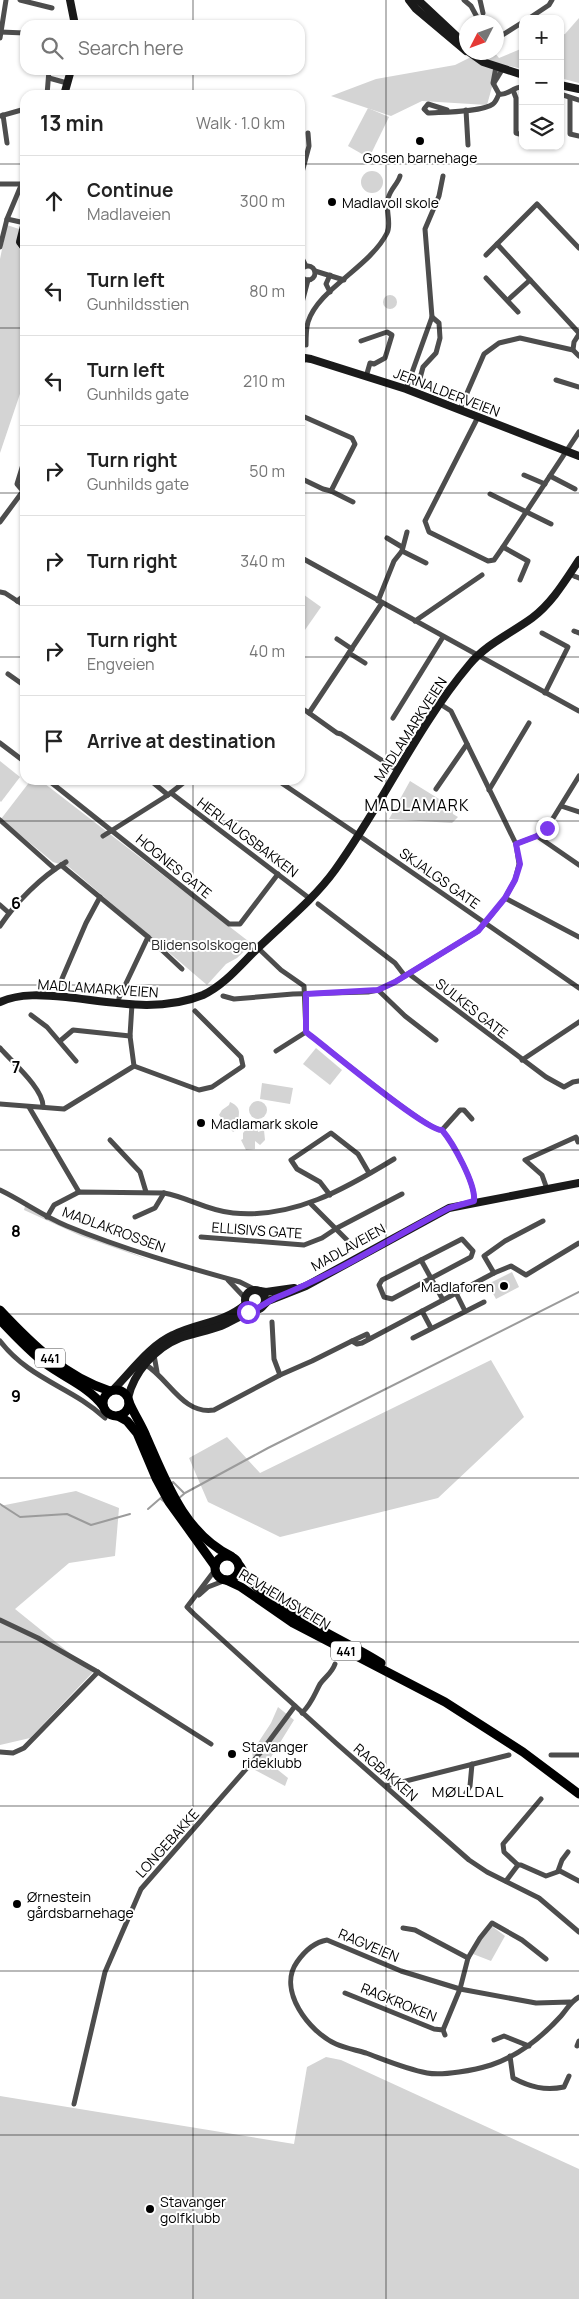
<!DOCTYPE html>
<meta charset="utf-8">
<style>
:root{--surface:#fff;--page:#f2f2f2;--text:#222;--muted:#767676;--line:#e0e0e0}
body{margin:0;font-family:Manrope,sans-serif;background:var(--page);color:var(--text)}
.controls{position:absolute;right:15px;top:15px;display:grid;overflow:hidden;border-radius:10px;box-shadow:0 1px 4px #0004}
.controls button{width:45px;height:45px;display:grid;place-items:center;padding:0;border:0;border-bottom:1px solid var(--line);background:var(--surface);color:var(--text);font:25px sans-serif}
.compass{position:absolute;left:459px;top:15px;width:45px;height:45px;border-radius:50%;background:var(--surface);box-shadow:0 1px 4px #0004;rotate:228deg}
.stop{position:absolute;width:15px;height:15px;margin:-11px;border:4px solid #7c3aed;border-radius:50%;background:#fff}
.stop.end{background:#7c3aed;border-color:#fff;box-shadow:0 1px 5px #0008}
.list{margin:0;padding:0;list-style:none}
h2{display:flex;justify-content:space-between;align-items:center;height:65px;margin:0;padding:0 20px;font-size:21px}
h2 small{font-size:16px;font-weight:400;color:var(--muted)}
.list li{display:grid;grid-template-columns:32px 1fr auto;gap:15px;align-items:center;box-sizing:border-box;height:90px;padding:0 20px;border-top:1px solid var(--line)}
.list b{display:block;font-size:19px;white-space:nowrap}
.list p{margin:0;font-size:16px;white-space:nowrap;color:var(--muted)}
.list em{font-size:16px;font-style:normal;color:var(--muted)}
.icon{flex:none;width:28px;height:28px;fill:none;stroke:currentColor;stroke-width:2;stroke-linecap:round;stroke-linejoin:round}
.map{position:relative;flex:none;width:579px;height:2299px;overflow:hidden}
.search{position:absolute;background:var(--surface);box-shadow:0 1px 4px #0004;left:20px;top:20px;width:285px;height:55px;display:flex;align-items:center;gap:12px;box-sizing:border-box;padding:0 18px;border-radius:15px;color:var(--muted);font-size:19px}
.panel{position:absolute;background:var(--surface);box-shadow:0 1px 4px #0004;left:20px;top:90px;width:285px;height:695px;border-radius:15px}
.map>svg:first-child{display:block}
.green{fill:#d4d4d4}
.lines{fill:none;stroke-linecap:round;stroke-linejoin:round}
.stream{stroke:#9b9b9b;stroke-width:2}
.street{stroke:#4d4d4d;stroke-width:5}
.secondary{stroke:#1a1a1a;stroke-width:8}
.primary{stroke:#000;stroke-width:9}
.route{stroke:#7c3aed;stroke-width:6}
.grid{fill:none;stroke:#000;stroke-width:1;stroke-opacity:0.55}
.poi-dot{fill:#000;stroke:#fff;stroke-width:2}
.labels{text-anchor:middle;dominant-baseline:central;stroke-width:4;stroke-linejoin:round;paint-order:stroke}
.shield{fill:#fff;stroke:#4c4c4c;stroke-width:1}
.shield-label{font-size:12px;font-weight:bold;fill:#000}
.poi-label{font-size:14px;fill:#000;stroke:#fff;text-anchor:start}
.street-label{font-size:14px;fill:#000;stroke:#fff}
.park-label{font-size:14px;fill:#2b2b2b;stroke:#fff}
.neighbourhood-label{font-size:15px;letter-spacing:1px;fill:#000;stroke:#fff}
.quarter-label{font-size:16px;letter-spacing:1px;fill:#000;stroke:#fff}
.grid-label{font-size:16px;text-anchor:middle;font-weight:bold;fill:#000;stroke:#fff;stroke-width:4;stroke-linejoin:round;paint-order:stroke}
</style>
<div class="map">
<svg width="579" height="2299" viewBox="0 0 579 2299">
<rect width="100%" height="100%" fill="#fff"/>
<g class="green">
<path d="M579 18V83L560 78V35L565 34Z"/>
<path d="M523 48V69L509 66 495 76 487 105 422 101 391 116 331 96 376 79 455 65 479 53H495L499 58Z"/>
<path d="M368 108 389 117 369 158 348 146Z"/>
<circle cx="372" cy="182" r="11"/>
<path d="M7 225 19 229 17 245 25 258V379L0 453V259Z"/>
<circle cx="390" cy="302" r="7"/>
<path d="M300 592 321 607 300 637Z"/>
<path d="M0 761 20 777 1 802 0 801Z"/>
<path d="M31 780H40L252 944 237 958 226 964 207 985 69 867 53 862 1 819Z"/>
<path d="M410 781 452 807 453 814 458 817 452 823 389 819Z"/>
<path d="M316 1048 342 1070 330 1085 303 1064Z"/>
<path d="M262 1083 293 1088 290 1104 260 1099Z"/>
<circle cx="258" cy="1110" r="9"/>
<path d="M230 1102C245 1109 236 1115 239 1128L233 1132 219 1115 222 1110 229 1105Z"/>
<path d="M248 1127H258V1132L264 1130 265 1140 260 1145 255 1141V1149L246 1150 241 1140 243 1139V1133Z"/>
<path d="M25 1206 54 1222 152 1261 81 1236 24 1210Z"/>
<path d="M512 1272 519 1287 496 1299 488 1284Z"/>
<path d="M491 1360 524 1417 438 1498 280 1537 208 1502 189 1458 227 1437 260 1473Z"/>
<path d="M76 1491 119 1508 115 1556 69 1563 15 1609 93 1672 30 1738 0 1745V1506Z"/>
<path d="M278 1707 294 1720 268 1762 288 1778 285 1786 255 1770 252 1752 271 1723Z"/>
<path d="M489 1927H493L505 1936 491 1961 473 1954Z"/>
<path d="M326 2057 341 2060 579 2169V2299H0V2096L294 2144 307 2067Z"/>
</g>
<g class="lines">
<g class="stream">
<path d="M172 1484 173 1482 184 1493"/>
<path d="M161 1499 167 1504"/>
<path d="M178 1499 185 1493 268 1448 579 1292"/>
<path d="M0 1504 20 1517 67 1514 91 1525 130 1514"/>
<path d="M148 1509 163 1496"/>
</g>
<g class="street">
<path d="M20 0 52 8"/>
<path d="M464 0 471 6 478 19"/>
<path d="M480 0 483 13"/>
<path d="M528 19 549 5 552 0"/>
<path d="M0 32 25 33"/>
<path d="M0 38 6 0"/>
<path d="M496 39 523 22"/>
<path d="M49 78 67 83"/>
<path d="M494 83 502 70"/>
<path d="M513 90 516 98V133L523 135"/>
<path d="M499 94C509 96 513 86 523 87"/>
<path d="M560 94 579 100"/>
<path d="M47 95 49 70"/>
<path d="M570 98V134L579 136"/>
<path d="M447 110 428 104 424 109 428 113C442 112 483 112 493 104 496 102 497 98 499 94L493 83 496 67"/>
<path d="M466 110 468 145"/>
<path d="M3 115 7 143"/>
<path d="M0 116 25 109"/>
<path d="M300 180 309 146 308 133"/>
<path d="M0 184H20"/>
<path d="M7 219 25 223"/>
<path d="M497 244 579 333"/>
<path d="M0 247 7 219 25 176"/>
<path d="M300 254 306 266"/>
<path d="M486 255 537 204 579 248"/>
<circle cx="308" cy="273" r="7"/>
<path d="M315 271 344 280"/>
<path d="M486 278 518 312"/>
<path d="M330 292 326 284 330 275"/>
<path d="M508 300 530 280"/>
<path d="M300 310 308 280"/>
<path d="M361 341 387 332 392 335 385 358 374 364 370 363 366 377"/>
<path d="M306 345C306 338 306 329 308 322 318 289 370 267 387 233 392 223 385 210 388 199 390 189 398 184 400 176"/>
<path d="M573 350 574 342 579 334"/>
<path d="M300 351 305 358"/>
<path d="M556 380 579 387"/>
<path d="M419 382 423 367 436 353 440 338 439 323 432 317"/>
<path d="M406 389 432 317 425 229 439 196 443 176"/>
<path d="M460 409 484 354 499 343 520 338 573 350 579 356"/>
<path d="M300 415 352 438 355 444 331 491 323 489 300 478"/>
<path d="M478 417 425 521 429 532 488 561 494 560 503 547 579 432"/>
<path d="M524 475 545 484"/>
<path d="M550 476 575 489"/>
<path d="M331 491 353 502"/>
<path d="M490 494 551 524"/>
<path d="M0 522 23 491 17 484 25 458"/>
<path d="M387 538 402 547"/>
<path d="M503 547 528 561 520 580"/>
<path d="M402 551 426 563"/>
<path d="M300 557 579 711"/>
<path d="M574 576 579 578"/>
<path d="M0 592 5 593 25 606"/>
<path d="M17 601 25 595"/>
<path d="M378 601 394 561 402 551 407 532"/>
<path d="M382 603 309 713 337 733 341 734 397 770"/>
<path d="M415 621 482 575"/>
<path d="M574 631 579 633"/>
<path d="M542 633 568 647 545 693"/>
<path d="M337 639 352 649"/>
<path d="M349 653 365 663"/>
<path d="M8 674 25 686"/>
<path d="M300 707 309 713"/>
<path d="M393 718 443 637"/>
<path d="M0 743 25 762"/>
<path d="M48 780 229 924H240L278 874"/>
<path d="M150 780 168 795"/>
<path d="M277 780 357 834"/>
<path d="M436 789 467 744"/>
<path d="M489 790 529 723"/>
<path d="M171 793 309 898"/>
<path d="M561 806 579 812"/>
<path d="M0 820 55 869"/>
<path d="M103 836 168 795 187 780"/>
<path d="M537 836 579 865"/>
<path d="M361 837 579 988"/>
<path d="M516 844 537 836 547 828 579 776"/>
<path d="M61 865 148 937 182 969"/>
<path d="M505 898 579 937"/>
<path d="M318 904 395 963 405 976"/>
<path d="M0 905 9 913"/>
<path d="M0 926C16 902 41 877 66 862"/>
<path d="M258 948 281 970 304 986 306 1032 276 1051"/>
<path d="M409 974 546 1077 564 1087 573 1082 579 1081"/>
<path d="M58 988 86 923 100 897"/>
<path d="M378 990 405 1016 436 1040"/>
<path d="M223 996 234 999 293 994 368 992 378 990 395 982 478 931 485 923 505 898 515 880 519 864 516 844 451 711 440 704"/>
<path d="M119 998 148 937"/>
<path d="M31 1015 47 1027 76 1061"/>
<path d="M306 1032C325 1046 427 1132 442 1130 453 1143 476 1184 474 1201"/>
<path d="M60 1041 73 1030 130 1036"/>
<path d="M0 1048C12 1062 44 1089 43 1107"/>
<path d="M522 1060 579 1022"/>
<path d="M134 1066 199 1090 212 1087 243 1066 241 1057 195 1011"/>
<path d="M0 1104 64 1109 134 1066 130 1036 132 1004"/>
<path d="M29 1107 79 1192"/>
<path d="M442 1130 460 1110H464L472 1119"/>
<path d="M110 1140 140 1172 146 1192"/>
<path d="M547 1189 542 1175 525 1160 576 1137 578 1142"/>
<path d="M0 1190C23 1201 43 1216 67 1226 123 1249 182 1266 240 1282L256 1290"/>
<path d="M330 1195 320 1182 297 1169 291 1160 331 1133 358 1154 369 1173"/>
<path d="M311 1204 349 1242"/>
<path d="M47 1217 54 1205 79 1192 164 1193C188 1197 207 1211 233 1213 293 1219 345 1189 394 1159"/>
<path d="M135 1217 155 1208 164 1193"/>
<path d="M201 1237 304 1245 322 1238 337 1228 402 1194"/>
<path d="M462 1239 473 1251 471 1257 392 1299 384 1297 379 1285 382 1280Z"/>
<path d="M421 1260 443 1300"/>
<path d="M494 1273 484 1256 505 1241 543 1221"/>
<path d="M228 1280 245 1298"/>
<path d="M456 1293 465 1311"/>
<path d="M422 1311 431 1328"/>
<path d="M272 1322 274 1359 280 1375"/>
<path d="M413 1338 484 1302"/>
<path d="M0 1341C30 1380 72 1387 105 1418"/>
<path d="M352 1341 367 1334 369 1339"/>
<path d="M154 1355 157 1372"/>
<path d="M146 1365C169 1379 183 1415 214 1410L280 1375 312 1361 352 1341 357 1344 362 1343 494 1273 511 1266 526 1275 579 1243"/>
<path d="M215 1570 187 1607 194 1614 336 1743 469 1860 487 1872 539 1898 579 1932"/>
<path d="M199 1595 208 1587 226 1580"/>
<path d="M0 1620 38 1638 96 1671 211 1744"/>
<path d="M302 1713C312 1703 314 1695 320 1684 325 1677 332 1673 335 1664"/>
<path d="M0 1752 13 1753 24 1748 98 1672"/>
<path d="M551 1755H579"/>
<path d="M386 1786 509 1755"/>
<path d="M466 1793 470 1786 472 1764"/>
<path d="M518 1865 504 1852 503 1844 541 1799"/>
<path d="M558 1871 562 1860 568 1852"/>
<path d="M506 1881 518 1865H521L546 1876 560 1871 579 1881"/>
<path d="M403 1928 415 1930 468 1958 480 1938 492 1923 522 1940 546 1959"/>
<path d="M345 1993 434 2029 443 2030 445 2035"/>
<path d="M570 2002 536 2003 460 1989 401 1971 327 1940C315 1942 304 1952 297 1962 277 1990 309 2032 336 2044 345 2048 356 2050 366 2053 385 2060 406 2069 427 2073 443 2076 475 2070 491 2065 518 2056 542 2037 561 2016 568 2008 570 2002 579 1997"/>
<path d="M443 2030 460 1989 468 1958"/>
<path d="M494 2040 504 2036 529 2046"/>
<path d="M577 2046 579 2041"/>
<path d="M510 2056 513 2078C530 2087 545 2091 564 2087L569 2076"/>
<path d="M74 2104 105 1972 141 1889 261 1752 295 1706"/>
</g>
<g class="secondary">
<path d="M70 0 75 25"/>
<path d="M409 0 416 9 466 51"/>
<path d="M418 0 466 45"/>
<path d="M469 52 483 62 523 75"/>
<path d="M560 85 579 89"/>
<path d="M64 95 71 70"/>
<path d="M25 222 20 242 25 249"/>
<path d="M300 361 305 358 311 359 406 389 579 456"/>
<path d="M0 1002C20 993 44 995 66 997 111 1002 159 1013 203 995 225 985 242 963 260 946 285 922 314 899 335 870 383 804 416 728 469 665 486 644 510 634 532 618 552 603 565 581 579 560"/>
<circle cx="255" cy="1300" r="10"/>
<path d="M260 1291 266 1292 294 1288"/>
<path d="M264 1305 268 1301 306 1286 449 1208 579 1183"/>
<path d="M113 1390C131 1372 149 1346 173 1335 199 1322 222 1324 246 1304"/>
<path d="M128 1398C134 1372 155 1348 180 1338 193 1333 208 1331 221 1326 233 1321 244 1313 256 1310"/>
</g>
<g class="primary">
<path d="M0 1310C31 1343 65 1377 110 1391"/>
<path d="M0 1320C15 1336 29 1351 46 1364 65 1378 89 1387 103 1406"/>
<circle cx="116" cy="1403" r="13"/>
<path d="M129 1402C134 1414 141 1424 146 1436 166 1481 184 1533 231 1556"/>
<path d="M118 1416 127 1421 137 1433 156 1478 169 1502 215 1566"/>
<circle cx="227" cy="1568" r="12"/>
<path d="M240 1566C262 1607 341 1637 381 1663"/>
<path d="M226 1580 241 1587 293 1623 445 1702 523 1752 579 1794"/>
</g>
</g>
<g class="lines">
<path class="route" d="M248 1312C259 1309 265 1303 275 1298 336 1274 391 1238 449 1208L474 1201C476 1184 453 1143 442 1130 427 1132 325 1046 306 1032V994L378 990 395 982 478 931 505 898 515 880 520 864 516 844 537 836 547 828"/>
</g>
<path class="grid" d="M193 0V25M386 0V2299M193 70V95M0 164H25M300 164H579M0 328H25M300 328H579M0 493H25M300 493H579M0 657H25M300 657H579M193 780V2299M0 821H579M0 985H579M0 1150H579M0 1314H579M0 1478H579M0 1642H579M0 1806H579M0 1971H579M0 2135H579"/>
<g class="poi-dot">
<circle cx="420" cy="141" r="5"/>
<circle cx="332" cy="202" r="5"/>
<circle cx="201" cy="1123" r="5"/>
<circle cx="504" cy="1286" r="5"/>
<circle cx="232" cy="1754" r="5"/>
<circle cx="17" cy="1904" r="5"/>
<circle cx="150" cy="2209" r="5"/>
</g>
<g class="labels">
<g class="shield">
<rect x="35" y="1348.5" width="30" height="19" rx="4"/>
<rect x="331" y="1641.5" width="30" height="19" rx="4"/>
</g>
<g class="shield-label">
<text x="50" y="1358">441</text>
<text x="346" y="1651">441</text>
</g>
<g class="poi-label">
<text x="420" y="157" text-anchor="middle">Gosen barnehage</text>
<text x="342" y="202">Madlavoll skole</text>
<text x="211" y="1123">Madlamark skole</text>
<text x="494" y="1286" text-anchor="end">Madlaforen</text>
<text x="242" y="1746">Stavanger<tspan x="242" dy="16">rideklubb</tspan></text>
<text x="27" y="1896">Ørnestein<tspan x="27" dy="16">gårdsbarnehage</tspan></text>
<text x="160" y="2201">Stavanger<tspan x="160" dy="16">golfklubb</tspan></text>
</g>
<g class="street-label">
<text transform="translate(447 392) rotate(21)">JERNALDERVEIEN</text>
<text transform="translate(410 729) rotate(-57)">MADLAMARKVEIEN</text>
<text transform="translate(248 837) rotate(37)">HERLAUGSBAKKEN</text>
<text transform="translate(174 866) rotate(39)">HOGNES GATE</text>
<text transform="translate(440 878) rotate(35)">SKJALGS GATE</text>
<text transform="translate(98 988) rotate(4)">MADLAMARKVEIEN</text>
<text transform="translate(472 1008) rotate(38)">SULKES GATE</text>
<text transform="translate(114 1229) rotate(20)">MADLAKROSSEN</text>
<text transform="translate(257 1230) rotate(4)">ELLISIVS GATE</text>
<text transform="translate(348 1247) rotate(-29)">MADLAVEIEN</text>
<text transform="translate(285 1599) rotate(31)">REVHEIMSVEIEN</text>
<text transform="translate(386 1772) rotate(41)">RAGBAKKEN</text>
<text transform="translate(167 1843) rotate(-48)">LONGEBAKKE</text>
<text transform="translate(369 1945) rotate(23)">RAGVEIEN</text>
<text transform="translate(399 2002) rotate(22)">RAGKROKEN</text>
</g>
<g class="park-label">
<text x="204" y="944">Blidensolskogen</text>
</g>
<g class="neighbourhood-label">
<text x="468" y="1791">MØLLDAL</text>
</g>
<g class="quarter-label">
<text x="417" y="805">MADLAMARK</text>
</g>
</g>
<g class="grid-label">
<text x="16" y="909">6</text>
<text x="16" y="1073">7</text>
<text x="16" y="1237">8</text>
<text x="16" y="1402">9</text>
</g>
</svg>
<div class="controls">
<button>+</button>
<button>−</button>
<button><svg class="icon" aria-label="layers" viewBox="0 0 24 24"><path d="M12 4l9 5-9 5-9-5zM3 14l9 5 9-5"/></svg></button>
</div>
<svg class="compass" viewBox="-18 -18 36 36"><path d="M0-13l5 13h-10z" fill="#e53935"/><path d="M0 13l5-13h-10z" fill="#767676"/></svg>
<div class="stop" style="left:248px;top:1312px"></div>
<div class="stop end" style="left:547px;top:828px"></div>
<div class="search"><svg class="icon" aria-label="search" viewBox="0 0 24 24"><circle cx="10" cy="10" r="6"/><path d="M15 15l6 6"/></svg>Search here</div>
<section class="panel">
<h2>13 min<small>Walk · 1.0 km</small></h2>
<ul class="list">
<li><svg class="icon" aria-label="ahead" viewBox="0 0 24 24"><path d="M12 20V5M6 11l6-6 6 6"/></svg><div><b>Continue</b><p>Madlaveien</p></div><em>300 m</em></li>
<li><svg class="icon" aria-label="left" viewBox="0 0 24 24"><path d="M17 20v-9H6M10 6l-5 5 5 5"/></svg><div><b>Turn left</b><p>Gunhildsstien</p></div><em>80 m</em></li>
<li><svg class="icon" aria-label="left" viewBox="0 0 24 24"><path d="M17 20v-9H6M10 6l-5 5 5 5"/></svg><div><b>Turn left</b><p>Gunhilds gate</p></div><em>210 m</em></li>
<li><svg class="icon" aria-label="right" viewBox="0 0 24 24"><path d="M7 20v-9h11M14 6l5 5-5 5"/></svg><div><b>Turn right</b><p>Gunhilds gate</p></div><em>50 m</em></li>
<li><svg class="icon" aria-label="right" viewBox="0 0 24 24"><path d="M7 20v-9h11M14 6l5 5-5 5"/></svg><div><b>Turn right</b></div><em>340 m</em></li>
<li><svg class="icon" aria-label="right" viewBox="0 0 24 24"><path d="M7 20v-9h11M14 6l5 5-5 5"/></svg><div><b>Turn right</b><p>Engveien</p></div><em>40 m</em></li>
<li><svg class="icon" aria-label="arrive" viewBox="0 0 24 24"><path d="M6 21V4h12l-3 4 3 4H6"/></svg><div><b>Arrive at destination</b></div></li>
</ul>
</section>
</div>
